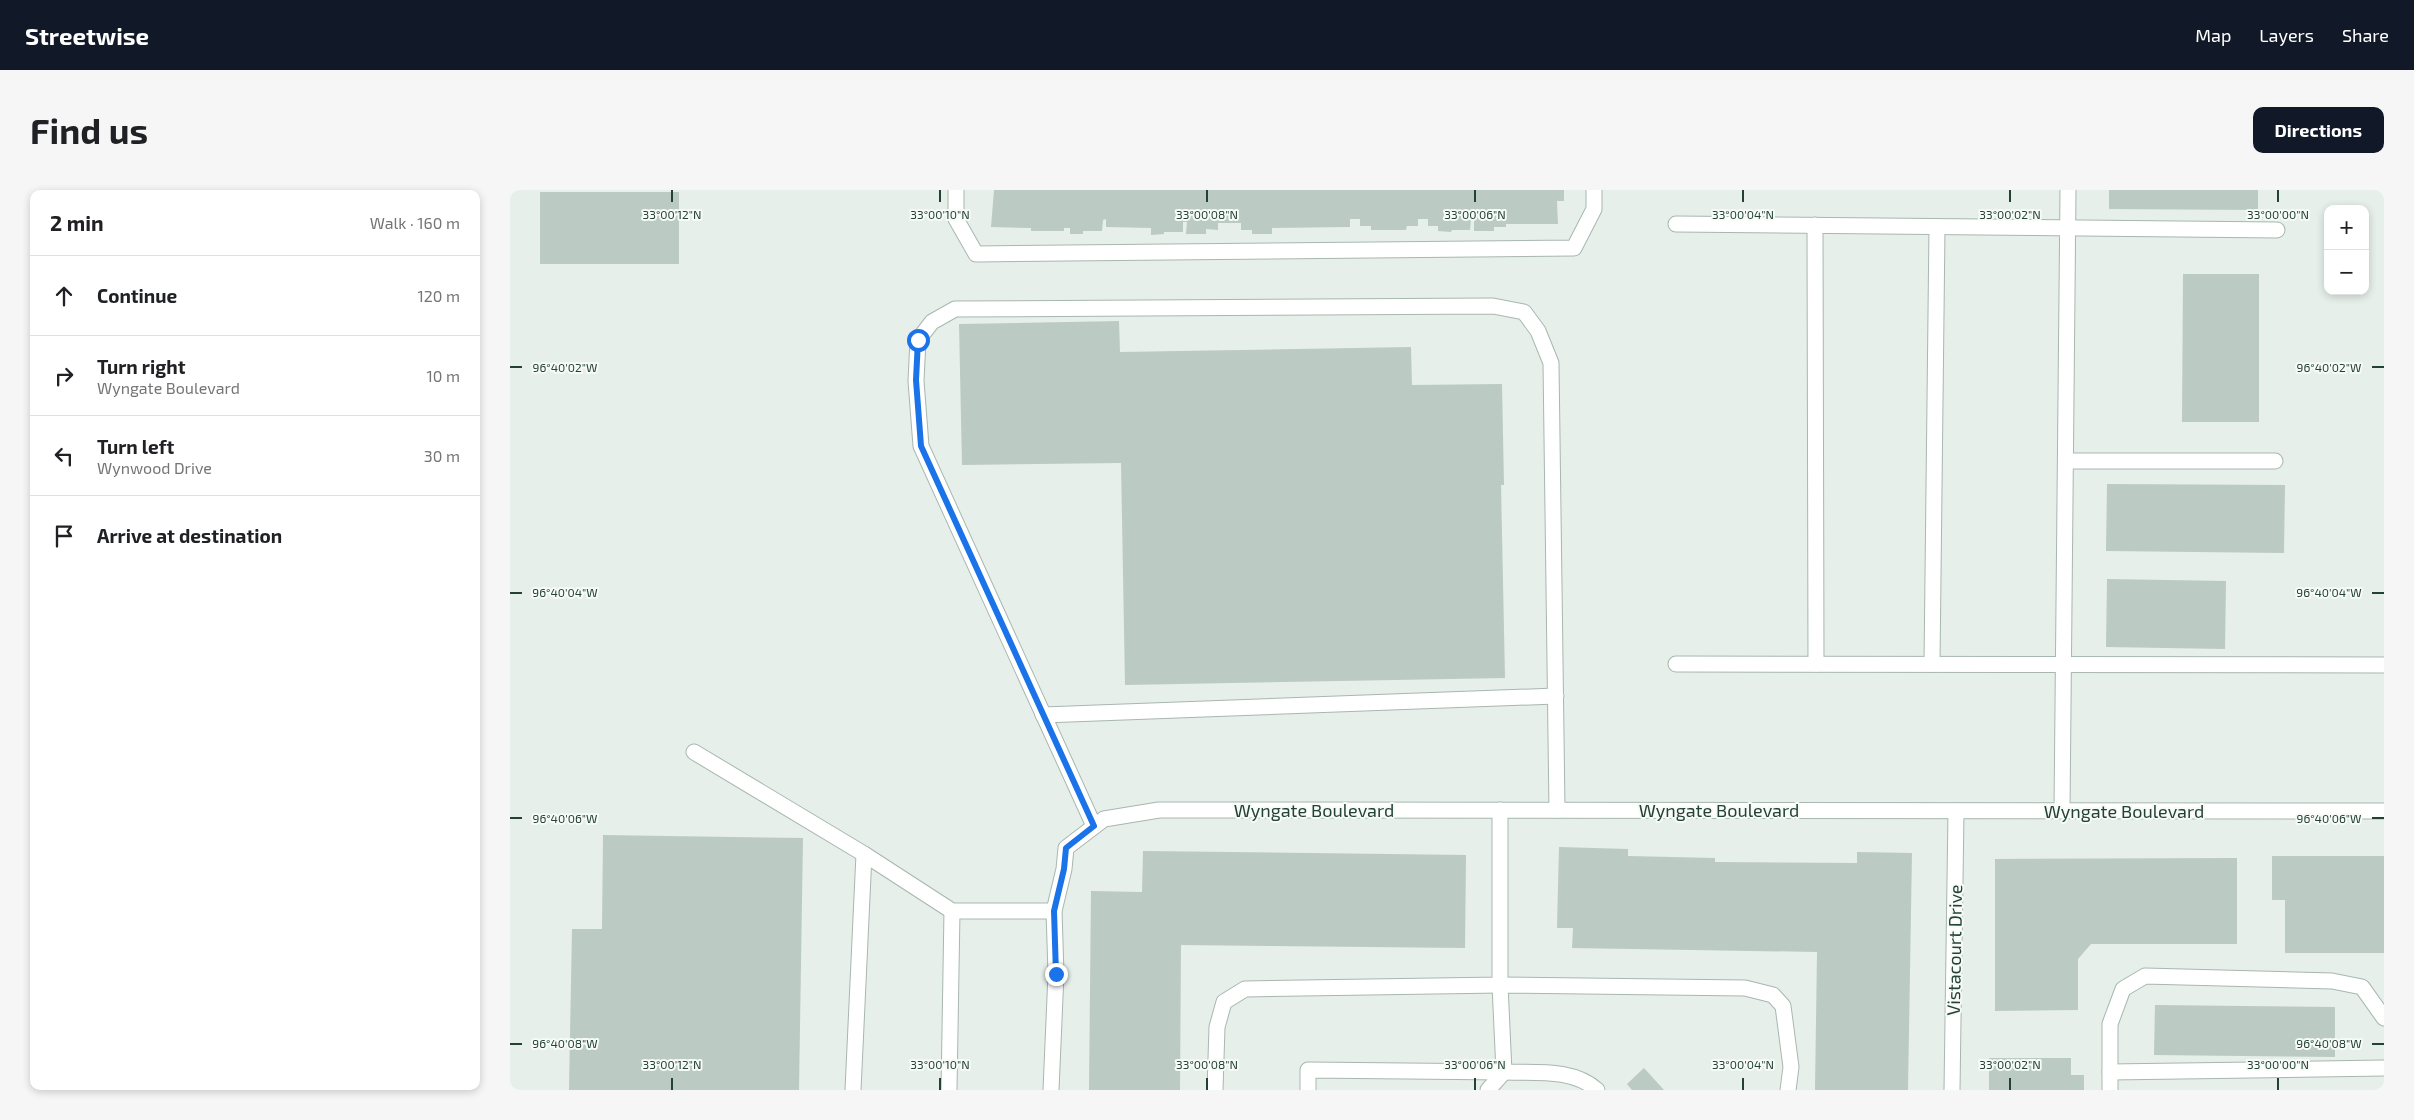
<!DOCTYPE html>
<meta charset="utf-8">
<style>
:root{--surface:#fff;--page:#f6f6f6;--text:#202124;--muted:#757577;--line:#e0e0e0;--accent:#111827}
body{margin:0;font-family:"Exo 2",sans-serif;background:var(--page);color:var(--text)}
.controls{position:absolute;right:15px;top:15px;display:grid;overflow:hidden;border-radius:10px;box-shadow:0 2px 8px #0003}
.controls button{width:45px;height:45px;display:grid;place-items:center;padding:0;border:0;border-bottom:1px solid var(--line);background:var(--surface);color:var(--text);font:25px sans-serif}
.stop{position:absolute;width:15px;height:15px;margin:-11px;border:4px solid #1a73e8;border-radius:50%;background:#fff}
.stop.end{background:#1a73e8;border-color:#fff;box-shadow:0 1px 5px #0008}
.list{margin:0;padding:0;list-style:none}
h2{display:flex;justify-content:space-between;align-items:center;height:65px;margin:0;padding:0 20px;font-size:21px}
h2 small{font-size:16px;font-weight:400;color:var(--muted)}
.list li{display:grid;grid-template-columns:32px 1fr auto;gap:15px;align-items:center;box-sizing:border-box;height:80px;padding:0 20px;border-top:1px solid var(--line)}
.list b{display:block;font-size:19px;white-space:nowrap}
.list p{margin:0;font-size:16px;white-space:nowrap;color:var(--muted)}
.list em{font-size:16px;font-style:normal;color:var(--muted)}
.icon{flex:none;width:28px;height:28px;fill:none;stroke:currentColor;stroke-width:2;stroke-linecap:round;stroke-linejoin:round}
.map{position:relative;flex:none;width:1874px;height:900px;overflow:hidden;border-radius:10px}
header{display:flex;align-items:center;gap:30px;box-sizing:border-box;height:70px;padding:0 25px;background:var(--accent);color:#fff}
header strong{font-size:24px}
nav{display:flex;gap:28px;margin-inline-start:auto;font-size:18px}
.intro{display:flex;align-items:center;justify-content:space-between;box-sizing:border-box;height:120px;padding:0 30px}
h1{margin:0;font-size:35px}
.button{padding:12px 22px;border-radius:10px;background:var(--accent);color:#fff;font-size:18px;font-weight:700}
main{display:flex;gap:30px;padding:0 30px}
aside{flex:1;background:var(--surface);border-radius:10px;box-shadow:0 2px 8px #0003}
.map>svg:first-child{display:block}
.building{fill:#bbcac2}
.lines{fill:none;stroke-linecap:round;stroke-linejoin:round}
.lane-casing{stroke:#a8b7b0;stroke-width:17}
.street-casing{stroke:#a8b7b0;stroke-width:17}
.lane{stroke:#fff;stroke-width:15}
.street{stroke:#fff;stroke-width:15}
.route{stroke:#1a73e8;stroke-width:6}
.ticks{fill:none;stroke:#244136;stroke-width:2}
.labels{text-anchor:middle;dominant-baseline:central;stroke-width:4;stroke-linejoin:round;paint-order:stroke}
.street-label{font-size:18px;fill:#244136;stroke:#f7fbf8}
.ticks-label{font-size:12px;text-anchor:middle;fill:#244136;stroke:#f7fbf8;stroke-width:4;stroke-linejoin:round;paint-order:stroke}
</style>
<header>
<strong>Streetwise</strong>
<nav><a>Map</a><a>Layers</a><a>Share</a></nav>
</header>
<div class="intro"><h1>Find us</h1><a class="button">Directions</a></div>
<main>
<aside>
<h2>2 min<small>Walk · 160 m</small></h2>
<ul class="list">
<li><svg class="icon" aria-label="ahead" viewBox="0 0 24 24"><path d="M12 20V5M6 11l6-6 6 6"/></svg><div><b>Continue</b></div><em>120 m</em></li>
<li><svg class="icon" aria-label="right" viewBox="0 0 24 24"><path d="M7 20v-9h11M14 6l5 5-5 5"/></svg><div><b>Turn right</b><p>Wyngate Boulevard</p></div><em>10 m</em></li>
<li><svg class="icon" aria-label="left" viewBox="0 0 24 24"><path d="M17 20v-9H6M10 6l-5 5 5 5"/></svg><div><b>Turn left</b><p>Wynwood Drive</p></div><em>30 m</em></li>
<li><svg class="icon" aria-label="arrive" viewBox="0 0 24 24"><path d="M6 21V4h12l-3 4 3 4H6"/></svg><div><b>Arrive at destination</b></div></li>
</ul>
</aside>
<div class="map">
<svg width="1874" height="900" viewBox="0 0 1874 900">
<rect width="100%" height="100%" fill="#e6efea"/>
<g class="building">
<path d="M484 0H1054V11H1047L1048 34H996V37H984V41H964V29H961L960 40H942L941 42 928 41V36H918V29H908V36H897L896 40H861V36H850V29H840V37L762 38V44H742V40H731V33H708V40L696 39V44H676L677 32H673V42H654V44L641 45V38L596 37V29L593 30 592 41H573V44H560V38H554V41H521V38L481 37Z"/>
<path d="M1599 0H1748V20L1599 19Z"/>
<rect x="30" y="2" width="139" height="72"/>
<path d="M1673 84H1749V232H1672Z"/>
<path d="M609 131 610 162 901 157 902 195 992 194 994 295H991L995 488 615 495 611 273 452 275 449 134Z"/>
<path d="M1597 294 1775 295 1774 363 1596 361Z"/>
<path d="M1597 389 1716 391 1715 459 1596 457Z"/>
<path d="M93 645 293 648 289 900H59L62 739H92Z"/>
<path d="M1049 657 1118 659V666L1205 668V672L1347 673V662L1402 663 1398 900H1305L1307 762 1062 758 1063 738H1047Z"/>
<path d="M633 661 956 665 955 758 671 755 670 900H579L581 701 632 702Z"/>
<path d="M1762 666H1874V763H1775V710H1762Z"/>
<path d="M1727 668V754H1581L1568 769V820L1485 821V669Z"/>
<path d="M1645 815 1825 817V867L1644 865Z"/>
<path d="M1479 868H1561V885H1574V900H1479Z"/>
<path d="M1134 878 1154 900H1122L1117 894Z"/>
</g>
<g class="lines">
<defs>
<g id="lane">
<path d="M446 0V29L466 64 1064 58 1084 19V0"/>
<path d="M1166 34 1767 40"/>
<path d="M1305 35 1306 474"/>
<path d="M1556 271H1765"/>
<path d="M1166 474 1874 475"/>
<path d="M1422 474 1427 37"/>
<path d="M533 525 1046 506"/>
<path d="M184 562 354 664 442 721H544"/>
<path d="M1552 621 1558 0"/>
<path d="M584 636 411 256 406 191 408 150 422 132 445 119 983 116 1014 122 1028 141 1041 173 1047 620"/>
<path d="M1600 882 1874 878"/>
<path d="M343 900 354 664"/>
<path d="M439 900 442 721"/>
<path d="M705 900 707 837 714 812 735 799 990 795V620"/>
<path d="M798 900V880L994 882"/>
<path d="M978 900 994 882"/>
<path d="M1087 900C1063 878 1025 883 994 882L990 795 1235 798 1263 805 1273 816 1281 877 1278 900"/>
<path d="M1600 900V834L1613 799 1635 786 1822 791 1852 797 1874 828"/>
</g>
<g id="street">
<path d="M541 900 546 784 544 721 554 679 556 658 594 629 649 620 1874 621"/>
<path d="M1442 900 1446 621"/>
</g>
</defs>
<use href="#lane" class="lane-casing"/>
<use href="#street" class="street-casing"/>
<use href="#lane" class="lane"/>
<use href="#street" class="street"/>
</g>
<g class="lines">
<path class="route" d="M408 150 406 190 411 256 584 636 556 658 554 679 544 721 546 784"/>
</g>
<path class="ticks" d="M162 0V12M430 0V12M697 0V12M965 0V12M1233 0V12M1500 0V12M1768 0V12M0 177H12M1862 177H1874M0 403H12M1862 403H1874M0 628H12M1862 628H1874M0 854H12M1862 854H1874M162 888V900M430 888V900M697 888V900M965 888V900M1233 888V900M1500 888V900M1768 888V900"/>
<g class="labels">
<g class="street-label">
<text x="804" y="620">Wyngate Boulevard</text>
<text x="1209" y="620">Wyngate Boulevard</text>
<text x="1614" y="621">Wyngate Boulevard</text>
<text transform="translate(1444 760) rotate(-89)">Vistacourt Drive</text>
</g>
</g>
<g class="ticks-label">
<text x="162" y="29">33°00'12"N</text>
<text x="430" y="29">33°00'10"N</text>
<text x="697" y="29">33°00'08"N</text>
<text x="965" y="29">33°00'06"N</text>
<text x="1233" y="29">33°00'04"N</text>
<text x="1500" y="29">33°00'02"N</text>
<text x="1768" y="29">33°00'00"N</text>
<text x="1819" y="182">96°40'02"W</text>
<text x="55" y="182">96°40'02"W</text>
<text x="1819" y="407">96°40'04"W</text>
<text x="55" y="407">96°40'04"W</text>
<text x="1819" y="633">96°40'06"W</text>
<text x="55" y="633">96°40'06"W</text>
<text x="1819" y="858">96°40'08"W</text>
<text x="55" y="858">96°40'08"W</text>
<text x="162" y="879">33°00'12"N</text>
<text x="430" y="879">33°00'10"N</text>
<text x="697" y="879">33°00'08"N</text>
<text x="965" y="879">33°00'06"N</text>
<text x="1233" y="879">33°00'04"N</text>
<text x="1500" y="879">33°00'02"N</text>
<text x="1768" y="879">33°00'00"N</text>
</g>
</svg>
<div class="controls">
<button>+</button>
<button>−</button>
</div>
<div class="stop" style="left:408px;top:150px"></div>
<div class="stop end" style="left:546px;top:784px"></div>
</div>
</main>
